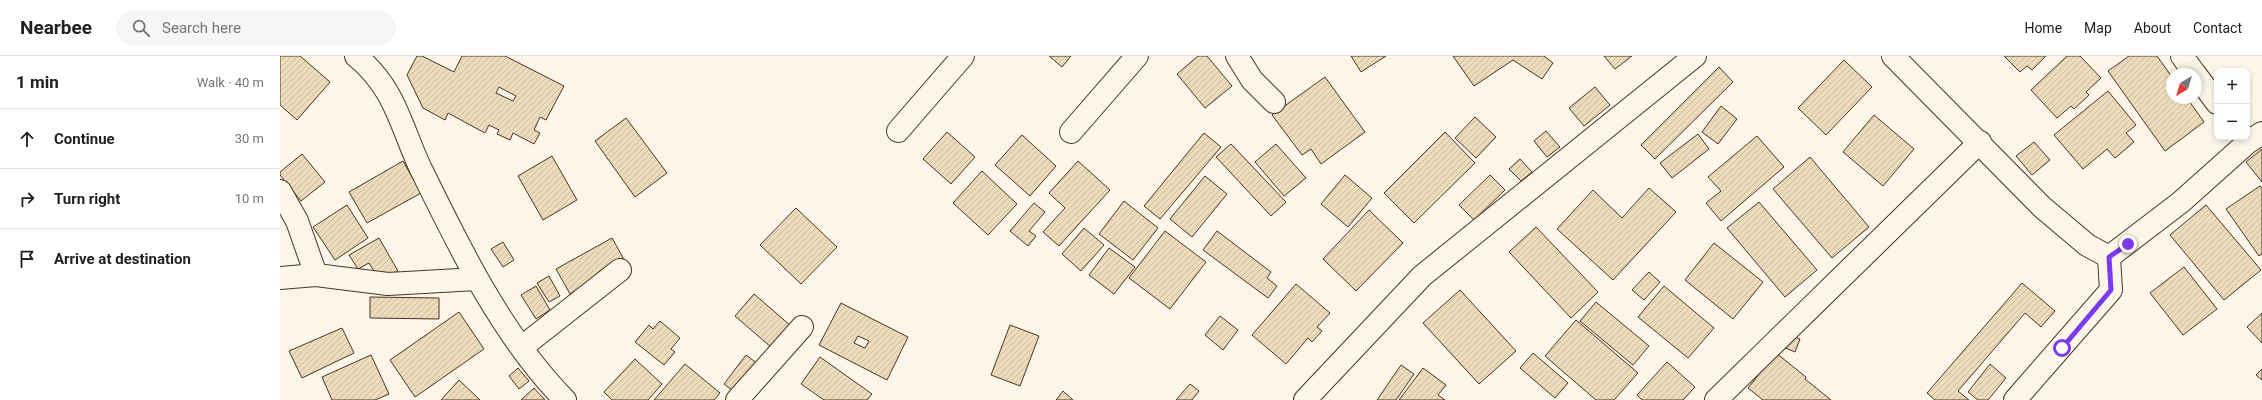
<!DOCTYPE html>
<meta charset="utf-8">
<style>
:root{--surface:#fff;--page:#f6f6f6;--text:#202124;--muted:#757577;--line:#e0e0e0}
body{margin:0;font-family:Roboto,sans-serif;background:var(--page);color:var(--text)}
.controls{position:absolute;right:12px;top:12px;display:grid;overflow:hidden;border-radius:8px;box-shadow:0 2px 6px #0003}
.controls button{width:36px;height:36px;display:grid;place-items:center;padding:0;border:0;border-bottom:1px solid var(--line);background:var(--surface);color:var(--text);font:20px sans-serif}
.compass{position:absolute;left:1886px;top:12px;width:36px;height:36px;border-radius:50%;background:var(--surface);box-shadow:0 2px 6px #0003;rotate:218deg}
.stop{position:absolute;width:12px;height:12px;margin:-9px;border:3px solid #7c3aed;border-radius:50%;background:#fff}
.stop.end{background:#7c3aed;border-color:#fff;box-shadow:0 1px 4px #0008}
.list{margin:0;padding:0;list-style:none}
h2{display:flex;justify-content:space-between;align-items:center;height:52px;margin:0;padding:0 16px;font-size:17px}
h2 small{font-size:13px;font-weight:400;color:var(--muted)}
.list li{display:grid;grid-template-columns:26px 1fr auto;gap:12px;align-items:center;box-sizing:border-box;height:60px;padding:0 16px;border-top:1px solid var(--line)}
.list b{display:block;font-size:15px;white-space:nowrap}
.list em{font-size:13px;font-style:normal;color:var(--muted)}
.icon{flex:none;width:22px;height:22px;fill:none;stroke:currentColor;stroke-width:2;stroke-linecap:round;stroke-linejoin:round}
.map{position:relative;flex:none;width:1982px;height:344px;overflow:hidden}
header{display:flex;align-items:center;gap:24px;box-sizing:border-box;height:56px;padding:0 20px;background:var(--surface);border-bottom:1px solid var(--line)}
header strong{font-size:19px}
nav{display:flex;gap:22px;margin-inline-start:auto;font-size:14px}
.search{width:280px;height:36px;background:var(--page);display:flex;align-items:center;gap:10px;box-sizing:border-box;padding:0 14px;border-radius:22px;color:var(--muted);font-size:15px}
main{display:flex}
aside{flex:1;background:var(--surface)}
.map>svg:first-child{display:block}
.building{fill:url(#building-hatch);stroke:#4a3520;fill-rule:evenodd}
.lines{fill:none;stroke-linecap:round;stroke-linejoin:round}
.minor-casing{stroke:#4a3520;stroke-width:24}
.minor{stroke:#fbf6e9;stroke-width:22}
.route{stroke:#7c3aed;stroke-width:5}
</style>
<header>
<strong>Nearbee</strong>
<div class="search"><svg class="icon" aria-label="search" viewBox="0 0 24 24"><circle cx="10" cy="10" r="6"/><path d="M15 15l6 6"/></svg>Search here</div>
<nav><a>Home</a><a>Map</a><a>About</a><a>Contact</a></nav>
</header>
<main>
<aside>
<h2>1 min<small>Walk · 40 m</small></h2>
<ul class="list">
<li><svg class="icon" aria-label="ahead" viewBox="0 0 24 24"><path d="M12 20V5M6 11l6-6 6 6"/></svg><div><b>Continue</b></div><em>30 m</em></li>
<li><svg class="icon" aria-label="right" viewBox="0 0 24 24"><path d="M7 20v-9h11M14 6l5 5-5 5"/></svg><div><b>Turn right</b></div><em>10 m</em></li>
<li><svg class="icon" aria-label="arrive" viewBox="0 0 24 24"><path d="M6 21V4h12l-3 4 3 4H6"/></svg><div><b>Arrive at destination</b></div></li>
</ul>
</aside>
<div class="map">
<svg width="1982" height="344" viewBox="0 0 1982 344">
<defs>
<pattern id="building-hatch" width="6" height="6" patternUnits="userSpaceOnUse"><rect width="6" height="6" fill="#ecdcbc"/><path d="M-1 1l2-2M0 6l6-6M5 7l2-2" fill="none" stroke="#ccbda1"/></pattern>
</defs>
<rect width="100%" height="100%" fill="#fbf6e9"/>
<g class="building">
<path d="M0 0H20L50 26 17 64 0 49Z"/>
<path d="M137 0H142L174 16 182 0H225L284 30 266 64 260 61 254 74 260 77 254 88 233 77 230 84 217 78 219 74 209 69 205 77 168 57 165 64 143 52 127 19ZM219 31 236 40 233 45 216 37Z"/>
<path d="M769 0H791L782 11Z"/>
<path d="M918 0H927L952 30 925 52 897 18Z"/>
<path d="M1071 0H1106L1081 16Z"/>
<path d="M1173 0H1264L1273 7 1262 23 1233 4 1194 30Z"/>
<path d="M1324 0H1352L1335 13Z"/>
<path d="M1724 0H1766L1752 14 1747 10 1740 16Z"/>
<path d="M1787 0H1800L1821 22 1806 36 1809 39 1794 53 1791 50 1777 62 1751 34Z"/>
<path d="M1849 0H1877L1892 21V42H1907L1924 66 1885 95 1828 15Z"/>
<path d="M1564 4 1592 31 1546 79 1518 52Z"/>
<path d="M1439 11 1453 26 1375 103 1361 89Z"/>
<path d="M1045 21 1085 76 1041 108 1031 93 1022 99 992 59Z"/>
<path d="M1315 31 1330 49 1304 70 1289 52Z"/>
<path d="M1828 35 1856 69 1846 77 1854 86 1835 102 1827 93 1803 113 1774 79Z"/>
<path d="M1441 50 1457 63 1438 88 1422 76Z"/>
<path d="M1594 59 1634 93 1603 130 1563 96Z"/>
<path d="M1195 61 1216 81 1196 102 1175 82Z"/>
<path d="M346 62 387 117 355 141 315 85Z"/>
<path d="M1266 75 1280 91 1267 101 1254 85Z"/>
<path d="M667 76 695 101 671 128 643 103Z"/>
<path d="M1165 76 1195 107 1134 167 1104 137Z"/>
<path d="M924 77 941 91 880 163 864 150Z"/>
<path d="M1418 78 1429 93 1392 122 1380 107Z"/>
<path d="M742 79 776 110 750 140 715 109Z"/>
<path d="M1477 80 1504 111 1441 165 1426 147 1441 135 1428 121Z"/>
<path d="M1754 86 1770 104 1752 119 1736 100Z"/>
<path d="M951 88 1006 146 991 160 936 101Z"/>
<path d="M996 88 1026 122 1004 140 975 106Z"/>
<path d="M1982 93V126L1966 106Z"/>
<path d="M22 98 45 126 21 145 0 119V116Z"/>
<path d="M272 100 297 144 263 164 238 120Z"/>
<path d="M1530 101 1589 171 1552 202 1493 133Z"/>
<path d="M1240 103 1252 116 1241 125 1229 113Z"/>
<path d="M123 105 141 137 87 167 69 136Z"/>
<path d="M798 105 830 134 779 190 763 176 785 152 769 137Z"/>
<path d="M702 115 737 148 708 179 673 147Z"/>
<path d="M1065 119 1092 142 1068 171 1041 148Z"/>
<path d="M1210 119 1225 134 1194 164 1179 149Z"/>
<path d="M925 120 947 138 912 181 890 163Z"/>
<path d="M1980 130 1982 132V198L1979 200 1946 153Z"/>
<path d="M1369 132 1396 156 1333 224 1277 173 1313 134 1342 162Z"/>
<path d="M844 145 878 172 853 204 819 178Z"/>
<path d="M1479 146 1537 214 1505 241 1447 172Z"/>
<path d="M754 147 765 156 749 175 756 180 748 190 730 175Z"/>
<path d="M67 149 88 182 55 204 33 171Z"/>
<path d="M1926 149 1981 214 1944 244 1890 179Z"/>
<path d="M516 152 557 191 521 228 480 189Z"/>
<path d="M1089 154 1123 187 1076 235 1043 203Z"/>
<path d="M1256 171 1318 236 1291 262 1229 196Z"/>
<path d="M804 172 824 189 801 215 782 198Z"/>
<path d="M885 175 926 206 890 253 849 222Z"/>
<path d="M937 175 991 216 987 222 997 230 988 242 923 194Z"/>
<path d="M99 182 118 215 100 225 89 207 78 213 69 199Z"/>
<path d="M332 182 346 207 290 238 276 213Z"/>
<path d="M223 186 234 204 223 211 211 193Z"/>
<path d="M1434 187 1483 226 1453 263 1405 224Z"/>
<path d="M829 192 855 211 834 238 809 219Z"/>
<path d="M1904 211 1937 253 1903 279 1870 237Z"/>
<path d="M1369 216 1380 226 1364 244 1352 234Z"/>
<path d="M269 220 280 240 269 246 257 227Z"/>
<path d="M1742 227 1775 255 1761 271 1745 257 1678 335 1689 344H1655L1647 337Z"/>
<path d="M1016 228 1050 257 1037 271 1042 275 1032 286 1028 282 1006 308 972 279Z"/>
<path d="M256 230 270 254 256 263 241 239Z"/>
<path d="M1384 230 1434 272 1408 302 1358 261Z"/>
<path d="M1180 234 1236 295 1199 328 1143 267Z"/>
<path d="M474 238 511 270 492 292 455 260Z"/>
<path d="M90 241 159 242V263L90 262Z"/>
<path d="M1316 246 1369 290 1353 309 1300 265Z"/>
<path d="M561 247 628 281 607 324 539 289ZM578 280 589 285 585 292 574 287Z"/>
<path d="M179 256 204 293 135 341 110 304Z"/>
<path d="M1982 257V287L1967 271Z"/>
<path d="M940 260 958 274 943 294 925 279Z"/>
<path d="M1296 264 1358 317 1334 344H1316L1265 300Z"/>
<path d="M380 265 400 282 391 293 395 296 384 309 355 286 369 269 373 273Z"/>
<path d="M730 269 759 280 740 330 711 319Z"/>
<path d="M62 272 74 297 22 322 9 295Z"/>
<path d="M1508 278 1520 283 1515 296 1503 291Z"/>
<path d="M1253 297 1288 327 1275 342 1240 312Z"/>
<path d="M1496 297 1526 321 1525 323 1551 344H1483L1468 332Z"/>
<path d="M91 299 109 338 95 344H52L42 321Z"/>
<path d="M466 299 478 308 456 337 444 328Z"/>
<path d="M540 301 592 338 587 344H544L521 328Z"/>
<path d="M355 303 382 328 368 344H332L324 336Z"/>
<path d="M1387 306 1415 331 1403 344H1362L1357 339Z"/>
<path d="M405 308 440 337 434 344H374Z"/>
<path d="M1710 308 1726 322 1708 344H1698L1688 336Z"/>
<path d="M1121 309 1134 318 1116 344H1097Z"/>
<path d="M238 312 249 325 239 333 229 320Z"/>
<path d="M1143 312 1166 329 1158 339 1165 344H1119Z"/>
<path d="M1982 313V324L1976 319Z"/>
<path d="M179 324 200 344H161Z"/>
<path d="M910 328 919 335 912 344H896Z"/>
<path d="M254 332 265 344H241Z"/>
<path d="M783 335 793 344H776Z"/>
</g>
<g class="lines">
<defs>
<g id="minor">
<path d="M76 0C115 32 120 68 140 111 179 191 222 280 285 344"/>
<path d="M957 0 972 24 994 46"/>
<path d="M1613 0 1762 151 1807 189 1829 201"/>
<path d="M1902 0 1915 18"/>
<path d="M1916 19 1937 47"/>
<path d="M618 75 683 0"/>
<path d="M791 76 857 0"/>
<path d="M0 135 17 165 36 219"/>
<path d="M1829 201 1901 146 1967 87 1982 77"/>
<path d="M0 222 36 219 108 228 197 223"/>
<path d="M242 291 340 214"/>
<path d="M457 344 522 271"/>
<path d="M1025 344 1142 220 1415 0"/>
<path d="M1436 344 1700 86"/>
<path d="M1735 344 1831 234 1829 201"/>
</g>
</defs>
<use href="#minor" class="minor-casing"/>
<use href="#minor" class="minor"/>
</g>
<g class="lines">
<path class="route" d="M1782 292 1831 234 1829 201 1848 188"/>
</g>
</svg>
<div class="controls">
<button>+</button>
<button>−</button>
</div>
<svg class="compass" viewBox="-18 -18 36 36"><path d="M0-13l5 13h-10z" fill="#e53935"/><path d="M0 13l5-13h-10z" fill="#757577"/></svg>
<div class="stop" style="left:1782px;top:292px"></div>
<div class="stop end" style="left:1848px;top:188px"></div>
</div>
</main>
